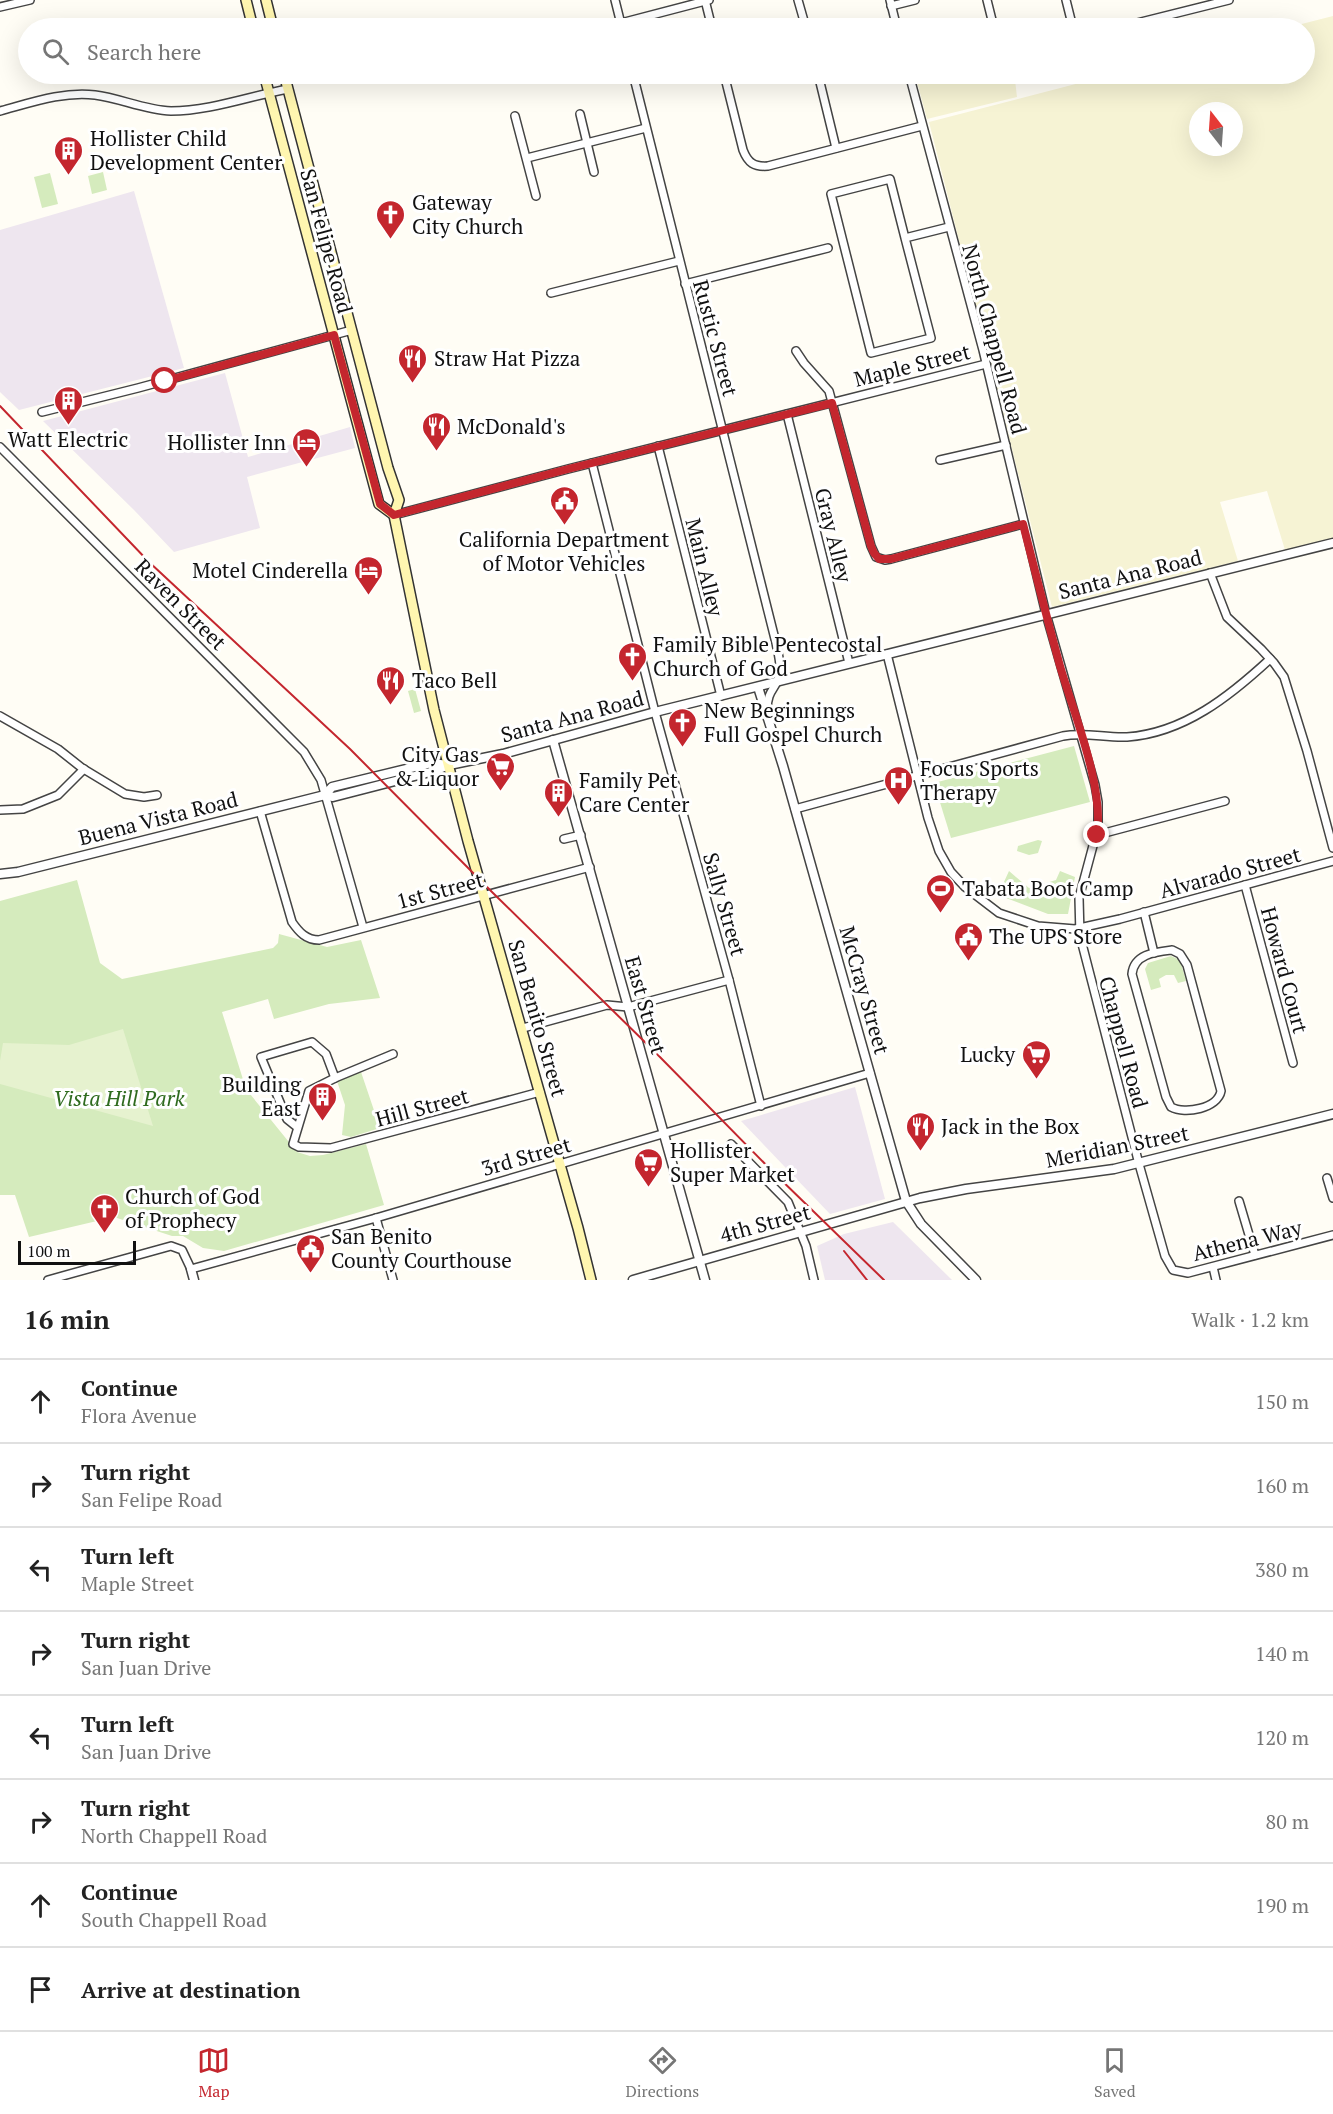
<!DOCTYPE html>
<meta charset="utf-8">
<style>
:root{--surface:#fff;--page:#f2f2f2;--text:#222;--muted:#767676;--line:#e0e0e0;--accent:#c4262e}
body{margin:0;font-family:"PT Serif",serif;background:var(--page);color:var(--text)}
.compass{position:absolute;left:1189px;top:102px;width:54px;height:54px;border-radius:50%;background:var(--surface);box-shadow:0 6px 24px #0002;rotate:343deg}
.scale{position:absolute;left:18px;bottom:15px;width:118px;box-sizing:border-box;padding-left:6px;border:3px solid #111;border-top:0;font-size:16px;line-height:21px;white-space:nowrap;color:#111;-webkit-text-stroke:4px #fff;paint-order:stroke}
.stop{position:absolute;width:18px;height:18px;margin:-14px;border:4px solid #c4262e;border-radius:50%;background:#fff}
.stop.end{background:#c4262e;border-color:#fff;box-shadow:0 2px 6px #0008}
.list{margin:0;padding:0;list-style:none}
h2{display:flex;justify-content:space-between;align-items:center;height:78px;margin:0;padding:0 24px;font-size:26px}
h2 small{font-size:20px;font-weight:400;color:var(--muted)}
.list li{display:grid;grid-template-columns:39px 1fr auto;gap:18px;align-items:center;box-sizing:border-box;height:84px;padding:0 24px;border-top:2px solid var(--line)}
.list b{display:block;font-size:22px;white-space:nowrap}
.list p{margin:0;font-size:20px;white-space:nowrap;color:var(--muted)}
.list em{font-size:20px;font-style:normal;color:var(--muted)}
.icon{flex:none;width:33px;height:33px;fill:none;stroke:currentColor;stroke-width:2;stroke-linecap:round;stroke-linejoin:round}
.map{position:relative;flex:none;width:1333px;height:1280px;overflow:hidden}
.search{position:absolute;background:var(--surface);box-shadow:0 6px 24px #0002;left:18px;right:18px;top:18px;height:66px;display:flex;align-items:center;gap:15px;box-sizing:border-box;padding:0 21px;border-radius:33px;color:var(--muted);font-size:22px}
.sheet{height:750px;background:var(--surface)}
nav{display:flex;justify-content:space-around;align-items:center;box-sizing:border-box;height:84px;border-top:2px solid var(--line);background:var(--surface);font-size:16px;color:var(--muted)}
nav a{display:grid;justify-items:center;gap:3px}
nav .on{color:var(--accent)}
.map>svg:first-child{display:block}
.industrial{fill:#eee6ef}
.farmland{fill:#f6f3d4;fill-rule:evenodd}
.green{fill:#d5ebbd}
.pitch{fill:#e6f2cf}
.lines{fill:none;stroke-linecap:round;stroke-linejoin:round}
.minor-casing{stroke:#444;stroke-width:10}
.tertiary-casing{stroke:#444;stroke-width:11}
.secondary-casing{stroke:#333;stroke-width:12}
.minor{stroke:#fff;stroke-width:7}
.tertiary{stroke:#fff;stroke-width:8}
.secondary{stroke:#fff6b0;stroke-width:9}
.rail{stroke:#c4262e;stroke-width:2}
.route{stroke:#c4262e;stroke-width:8}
.labels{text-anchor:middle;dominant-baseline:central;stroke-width:6;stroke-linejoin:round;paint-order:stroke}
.poi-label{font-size:21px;fill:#111;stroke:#fff;text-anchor:start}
.street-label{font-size:21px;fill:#111;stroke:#fff}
.park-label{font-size:21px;font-style:italic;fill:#2f6b1f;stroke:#fff}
</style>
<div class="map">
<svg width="1333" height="1280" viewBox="0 0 1333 1280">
<rect width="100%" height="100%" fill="#fffdf5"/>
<g class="industrial">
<path d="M134 191 184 368 19 410 0 392V230Z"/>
<path d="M225 373 248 457 350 427 355 448 247 477 260 528 174 552 134 510 43 421Z"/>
<path d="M855 1087 885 1199 830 1214 741 1121Z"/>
<path d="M893 1222 952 1280H825L817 1246 844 1234Z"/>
</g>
<g class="farmland">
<path d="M1333 16V538L1285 550 1267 491 1220 502 1238 561 1052 607 929 122 1114 74H1304V28H1286ZM1198 111H1234V147H1198Z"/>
<path d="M936 74H1007L1015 80 1017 97 927 119 916 78Z"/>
</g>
<g class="green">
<path d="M103 172 107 190 92 194 88 176Z"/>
<path d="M50 173 58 204 42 208 34 177Z"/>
<path d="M415 689 421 711 414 713 408 691Z"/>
<path d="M1074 746 1090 802 951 838 934 783Z"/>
<path d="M1038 840 1042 841 1038 853 1029 855 1017 851 1018 846Z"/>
<path d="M1009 871 1029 888 1056 880 1060 871 1075 877 1068 914H1048L998 895Z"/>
<path d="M77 880 100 963 122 979 273 948 278 943 279 934 327 947 361 940 380 998 329 1004 274 1019 268 999 222 1012 246 1089 297 1152 310 1156 323 1155 366 1144 384 1205 224 1251 203 1248 183 1236H172L114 1217 29 1237 15 1195H0V901Z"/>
<path d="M1171 956 1180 960 1186 981 1178 983 1174 975H1166L1159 979 1161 987 1151 990 1145 969 1148 963Z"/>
<path d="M361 1072 380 1128 351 1137 342 1135 345 1105 337 1081Z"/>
</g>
<path class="pitch" d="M123 1029 153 1126 0 1084V1061L3 1043 69 1045Z"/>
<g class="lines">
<defs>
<g id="minor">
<path d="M615 0 622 28"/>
<path d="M705 0 712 28"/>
<path d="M798 0 806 28"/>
<path d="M890 0 897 28"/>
<path d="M987 0 994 28"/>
<path d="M1066 0 1073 28"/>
<path d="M891 6 915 0"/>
<path d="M0 7 30 0"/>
<path d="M621 23 709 0"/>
<path d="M1117 28 1229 0"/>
<path d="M633 74 776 643C778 653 781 663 780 673 777 689 767 689 767 710"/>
<path d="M724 74 743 150C748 163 754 167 768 166L922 126"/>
<path d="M818 74 836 148"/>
<path d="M909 74 983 350 1046 614 1095 785 1098 802V827L1079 898 1080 936 1139 1164 1165 1256 1173 1270 1188 1273 1333 1235"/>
<path d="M0 111C30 103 63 91 95 95 120 98 144 110 171 111 210 111 250 96 288 89"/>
<path d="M580 114 594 172"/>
<path d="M515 116 536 196"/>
<path d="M527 158 646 128"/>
<path d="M905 238 931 338 871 353 831 194 890 179 905 238 949 227"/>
<path d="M685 284 828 248"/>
<path d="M551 293 679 261"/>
<path d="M796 351 804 363 829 391 871 546 876 557 885 560 891 559 1023 524"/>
<path d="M42 412 138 388 352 330"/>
<path d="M787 414 849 663"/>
<path d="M658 446 721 696"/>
<path d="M0 447 304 752 321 780 363 927"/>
<path d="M940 460 1006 445"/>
<path d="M592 463 655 712 729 980 761 1106"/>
<path d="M394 515 568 469 986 364"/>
<path d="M1210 573 1227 617 1261 649 1274 663 1284 677 1307 751 1333 848"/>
<path d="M887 654 928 818 939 851 951 872 965 887 999 913 1038 926 1075 929 1120 919 1333 861"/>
<path d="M0 716 58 749 82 768 125 794 144 797 157 795"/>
<path d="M795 809 1063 736C1085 732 1105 738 1127 737 1184 733 1230 696 1270 659"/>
<path d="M0 810 23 809 58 795 84 769"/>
<path d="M260 811 292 922C299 932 306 940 319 940L590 867"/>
<path d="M1097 835 1225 801"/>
<path d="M564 839 581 835"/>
<path d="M1245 885 1293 1063"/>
<path d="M1144 912 1154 953"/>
<path d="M1172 950 1180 954 1187 965 1221 1091C1218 1108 1185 1115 1171 1107L1166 1097 1132 974C1134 954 1155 952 1172 950Z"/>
<path d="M523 1028 607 1005 628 1007 729 980"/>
<path d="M335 1078 309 1091 293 1144 299 1147 331 1148 540 1092"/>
<path d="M297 1127 287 1119 261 1057 312 1042 326 1054 335 1078 393 1054"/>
<path d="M731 1144 788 1202 806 1246 814 1280"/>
<path d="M1327 1178 1333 1198"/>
<path d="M1239 1201 1255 1255"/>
<path d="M376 1218 393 1280"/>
<path d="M1213 1267 1216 1280"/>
<path d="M48 1280 171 1246 182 1250 191 1269 376 1218 870 1073"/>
</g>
<g id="tertiary">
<path d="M758 687 783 766 906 1201 921 1224 976 1280"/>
<path d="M553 740 705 1280"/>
<path d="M449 765 503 754 655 712 1333 543"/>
<path d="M0 874 18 872 325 795 333 797 434 771 449 765 431 763 332 787 325 795"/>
<path d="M191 1269 194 1280"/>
<path d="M633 1280 920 1198 966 1189 1114 1169 1333 1114"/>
</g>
<g id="secondary">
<path d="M246 0 253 28"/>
<path d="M266 0 273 28"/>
<path d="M264 74 379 504 394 515"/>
<path d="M284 74 388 468 399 500 394 515 434 710 468 841 578 1228 591 1280"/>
</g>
</defs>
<use href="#minor" class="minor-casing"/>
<use href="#tertiary" class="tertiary-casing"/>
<use href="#secondary" class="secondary-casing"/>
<use href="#minor" class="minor"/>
<use href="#tertiary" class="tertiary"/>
<use href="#secondary" class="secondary"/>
<g class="rail">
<path d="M0 406 149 562 350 749 493 893 655 1052 774 1173 884 1280"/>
<path d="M844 1251 867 1280"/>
</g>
</g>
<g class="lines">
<path class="route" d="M165 381 334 335 380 504 394 515 568 469 832 403 871 546 874 553 879 559H891L1023 524C1035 571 1047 619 1060 666 1074 714 1104 786 1097 835"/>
</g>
<defs>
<symbol id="building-pin" viewBox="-11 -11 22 30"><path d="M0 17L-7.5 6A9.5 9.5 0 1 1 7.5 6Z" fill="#c4262e" stroke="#fff"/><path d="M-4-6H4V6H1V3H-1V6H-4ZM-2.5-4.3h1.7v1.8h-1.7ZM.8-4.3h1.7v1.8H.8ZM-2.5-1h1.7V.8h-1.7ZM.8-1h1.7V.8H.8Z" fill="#fff"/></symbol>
<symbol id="church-pin" viewBox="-11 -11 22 30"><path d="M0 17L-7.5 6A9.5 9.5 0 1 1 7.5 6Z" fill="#c4262e" stroke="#fff"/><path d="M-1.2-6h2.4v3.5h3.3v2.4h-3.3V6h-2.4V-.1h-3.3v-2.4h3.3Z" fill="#fff"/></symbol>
<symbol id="restaurant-pin" viewBox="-11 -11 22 30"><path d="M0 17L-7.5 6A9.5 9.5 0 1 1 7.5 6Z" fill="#c4262e" stroke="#fff"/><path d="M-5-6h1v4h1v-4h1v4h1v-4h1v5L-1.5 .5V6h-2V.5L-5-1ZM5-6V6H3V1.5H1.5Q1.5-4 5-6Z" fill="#fff"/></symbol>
<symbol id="hotel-pin" viewBox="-11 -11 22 30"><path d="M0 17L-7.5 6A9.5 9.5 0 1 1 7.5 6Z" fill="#c4262e" stroke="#fff"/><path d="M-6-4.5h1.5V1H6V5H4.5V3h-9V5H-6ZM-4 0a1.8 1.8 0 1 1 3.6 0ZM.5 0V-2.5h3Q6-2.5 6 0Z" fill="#fff"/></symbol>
<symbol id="civic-pin" viewBox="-11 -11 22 30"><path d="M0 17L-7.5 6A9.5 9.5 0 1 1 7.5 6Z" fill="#c4262e" stroke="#fff"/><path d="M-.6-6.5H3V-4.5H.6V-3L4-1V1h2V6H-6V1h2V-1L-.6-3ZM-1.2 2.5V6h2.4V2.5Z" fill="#fff"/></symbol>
<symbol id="supermarket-pin" viewBox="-11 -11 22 30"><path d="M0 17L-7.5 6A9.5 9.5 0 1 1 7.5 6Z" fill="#c4262e" stroke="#fff"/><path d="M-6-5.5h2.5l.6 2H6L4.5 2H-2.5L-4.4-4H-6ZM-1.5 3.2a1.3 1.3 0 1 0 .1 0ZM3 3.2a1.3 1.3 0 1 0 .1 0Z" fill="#fff"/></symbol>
<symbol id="hospital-pin" viewBox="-11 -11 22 30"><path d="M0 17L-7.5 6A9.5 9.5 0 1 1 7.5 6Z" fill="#c4262e" stroke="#fff"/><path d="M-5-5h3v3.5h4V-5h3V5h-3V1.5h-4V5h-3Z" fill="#fff"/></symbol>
<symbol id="stadium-pin" viewBox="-11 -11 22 30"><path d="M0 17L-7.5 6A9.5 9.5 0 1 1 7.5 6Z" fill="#c4262e" stroke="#fff"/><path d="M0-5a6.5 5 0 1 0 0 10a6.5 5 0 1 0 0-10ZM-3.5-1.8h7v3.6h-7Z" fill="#fff"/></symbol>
</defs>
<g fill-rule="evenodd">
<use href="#building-pin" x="52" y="134" width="33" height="45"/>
<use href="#church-pin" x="374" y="198" width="33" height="45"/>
<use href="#restaurant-pin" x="396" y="342" width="33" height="45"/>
<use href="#building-pin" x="52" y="384" width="33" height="45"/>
<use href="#restaurant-pin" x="420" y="410" width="33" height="45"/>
<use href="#hotel-pin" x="290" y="426" width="33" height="45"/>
<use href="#civic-pin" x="548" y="484" width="33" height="45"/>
<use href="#hotel-pin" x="352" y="554" width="33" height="45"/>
<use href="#church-pin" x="616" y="640" width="33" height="45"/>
<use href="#restaurant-pin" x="374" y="664" width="33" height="45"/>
<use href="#church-pin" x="666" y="706" width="33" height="45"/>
<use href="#supermarket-pin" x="484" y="750" width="33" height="45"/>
<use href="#hospital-pin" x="882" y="764" width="33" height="45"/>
<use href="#building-pin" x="542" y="776" width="33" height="45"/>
<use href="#stadium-pin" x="924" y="872" width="33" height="45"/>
<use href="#civic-pin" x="952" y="920" width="33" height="45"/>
<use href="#supermarket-pin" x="1020" y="1038" width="33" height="45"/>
<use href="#building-pin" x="306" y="1080" width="33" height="45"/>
<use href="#restaurant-pin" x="904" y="1110" width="33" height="45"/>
<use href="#supermarket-pin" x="632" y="1146" width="33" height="45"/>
<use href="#church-pin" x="88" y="1192" width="33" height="45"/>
<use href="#civic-pin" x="294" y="1232" width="33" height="45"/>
</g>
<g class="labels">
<g class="poi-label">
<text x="90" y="138">Hollister Child<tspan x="90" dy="24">Development Center</tspan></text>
<text x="412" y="202">Gateway<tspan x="412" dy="24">City Church</tspan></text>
<text x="434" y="358">Straw Hat Pizza</text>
<text x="457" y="426">McDonald's</text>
<text x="68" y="439" text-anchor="middle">Watt Electric</text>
<text x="286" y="442" text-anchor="end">Hollister Inn</text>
<text x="564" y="539" text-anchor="middle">California Department<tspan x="564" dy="24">of Motor Vehicles</tspan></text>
<text x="348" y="570" text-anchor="end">Motel Cinderella</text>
<text x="653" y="644">Family Bible Pentecostal<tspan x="653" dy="24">Church of God</tspan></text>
<text x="412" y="680">Taco Bell</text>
<text x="704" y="710">New Beginnings<tspan x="704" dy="24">Full Gospel Church</tspan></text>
<text x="479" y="754" text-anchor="end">City Gas<tspan x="479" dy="24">&amp; Liquor</tspan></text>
<text x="920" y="768">Focus Sports<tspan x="920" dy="24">Therapy</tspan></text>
<text x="579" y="780">Family Pet<tspan x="579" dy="24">Care Center</tspan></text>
<text x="962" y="888">Tabata Boot Camp</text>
<text x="989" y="936">The UPS Store</text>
<text x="1015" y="1054" text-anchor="end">Lucky</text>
<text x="301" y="1084" text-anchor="end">Building<tspan x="301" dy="24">East</tspan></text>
<text x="941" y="1126">Jack in the Box</text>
<text x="670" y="1150">Hollister<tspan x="670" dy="24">Super Market</tspan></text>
<text x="125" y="1196">Church of God<tspan x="125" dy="24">of Prophecy</tspan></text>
<text x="331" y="1236">San Benito<tspan x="331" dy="24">County Courthouse</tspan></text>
</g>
<g class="street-label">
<text transform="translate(327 241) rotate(75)">San Felipe Road</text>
<text transform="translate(716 338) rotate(75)">Rustic Street</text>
<text transform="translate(995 339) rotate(75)">North Chappell Road</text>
<text transform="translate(912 365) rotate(-14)">Maple Street</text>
<text transform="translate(834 535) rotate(76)">Gray Alley</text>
<text transform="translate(705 567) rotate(76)">Main Alley</text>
<text transform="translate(1130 574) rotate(-14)">Santa Ana Road</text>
<text transform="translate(181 604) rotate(45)">Raven Street</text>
<text transform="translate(572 716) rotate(-15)">Santa Ana Road</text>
<text transform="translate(158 818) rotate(-14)">Buena Vista Road</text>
<text transform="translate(1230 872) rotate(-15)">Alvarado Street</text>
<text transform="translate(440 890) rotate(-15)">1st Street</text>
<text transform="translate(725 904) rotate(74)">Sally Street</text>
<text transform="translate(1285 970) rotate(75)">Howard Court</text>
<text transform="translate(865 990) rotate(74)">McCray Street</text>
<text transform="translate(646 1005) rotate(74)">East Street</text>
<text transform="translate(538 1018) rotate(74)">San Benito Street</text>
<text transform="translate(1124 1042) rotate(75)">Chappell Road</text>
<text transform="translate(422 1107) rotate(-15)">Hill Street</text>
<text transform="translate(1117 1146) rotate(-11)">Meridian Street</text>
<text transform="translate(526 1156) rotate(-16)">3rd Street</text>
<text transform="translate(765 1223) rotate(-15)">4th Street</text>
<text transform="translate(1247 1240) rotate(-14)">Athena Way</text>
</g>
<g class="park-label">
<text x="119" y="1098">Vista Hill Park</text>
</g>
</g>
</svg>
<svg class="compass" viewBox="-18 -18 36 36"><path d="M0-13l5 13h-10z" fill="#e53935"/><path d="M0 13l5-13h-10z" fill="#767676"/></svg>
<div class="scale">100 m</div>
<div class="stop" style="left:165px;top:381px"></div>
<div class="stop end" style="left:1097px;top:835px"></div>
<div class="search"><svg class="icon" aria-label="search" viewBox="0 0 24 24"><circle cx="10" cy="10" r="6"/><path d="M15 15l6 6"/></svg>Search here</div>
</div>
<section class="sheet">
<h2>16 min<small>Walk · 1.2 km</small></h2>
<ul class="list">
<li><svg class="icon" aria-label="ahead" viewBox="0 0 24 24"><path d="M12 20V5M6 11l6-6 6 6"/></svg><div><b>Continue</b><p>Flora Avenue</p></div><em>150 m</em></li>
<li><svg class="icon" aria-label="right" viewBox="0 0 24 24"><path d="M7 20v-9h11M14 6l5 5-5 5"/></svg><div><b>Turn right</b><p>San Felipe Road</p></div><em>160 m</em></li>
<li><svg class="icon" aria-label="left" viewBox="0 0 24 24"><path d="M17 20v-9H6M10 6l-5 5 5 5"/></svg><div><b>Turn left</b><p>Maple Street</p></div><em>380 m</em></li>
<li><svg class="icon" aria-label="right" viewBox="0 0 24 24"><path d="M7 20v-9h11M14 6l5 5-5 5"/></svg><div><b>Turn right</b><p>San Juan Drive</p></div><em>140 m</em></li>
<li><svg class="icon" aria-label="left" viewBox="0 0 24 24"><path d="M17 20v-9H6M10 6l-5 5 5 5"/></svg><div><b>Turn left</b><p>San Juan Drive</p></div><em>120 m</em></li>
<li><svg class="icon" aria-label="right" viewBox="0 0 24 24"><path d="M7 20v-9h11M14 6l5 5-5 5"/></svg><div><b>Turn right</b><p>North Chappell Road</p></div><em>80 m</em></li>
<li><svg class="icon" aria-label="ahead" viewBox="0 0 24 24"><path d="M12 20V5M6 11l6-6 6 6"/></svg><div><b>Continue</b><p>South Chappell Road</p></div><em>190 m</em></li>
<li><svg class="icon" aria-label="arrive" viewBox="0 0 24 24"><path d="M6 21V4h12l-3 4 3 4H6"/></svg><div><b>Arrive at destination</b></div></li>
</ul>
</section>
<nav>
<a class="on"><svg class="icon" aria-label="map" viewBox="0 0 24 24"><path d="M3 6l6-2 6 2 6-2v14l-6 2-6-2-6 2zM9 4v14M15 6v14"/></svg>Map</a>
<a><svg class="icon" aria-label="directions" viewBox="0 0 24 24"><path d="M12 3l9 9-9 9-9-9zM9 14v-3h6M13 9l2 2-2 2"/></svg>Directions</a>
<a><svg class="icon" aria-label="saved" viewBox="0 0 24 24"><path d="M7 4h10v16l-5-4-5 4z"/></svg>Saved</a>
</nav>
